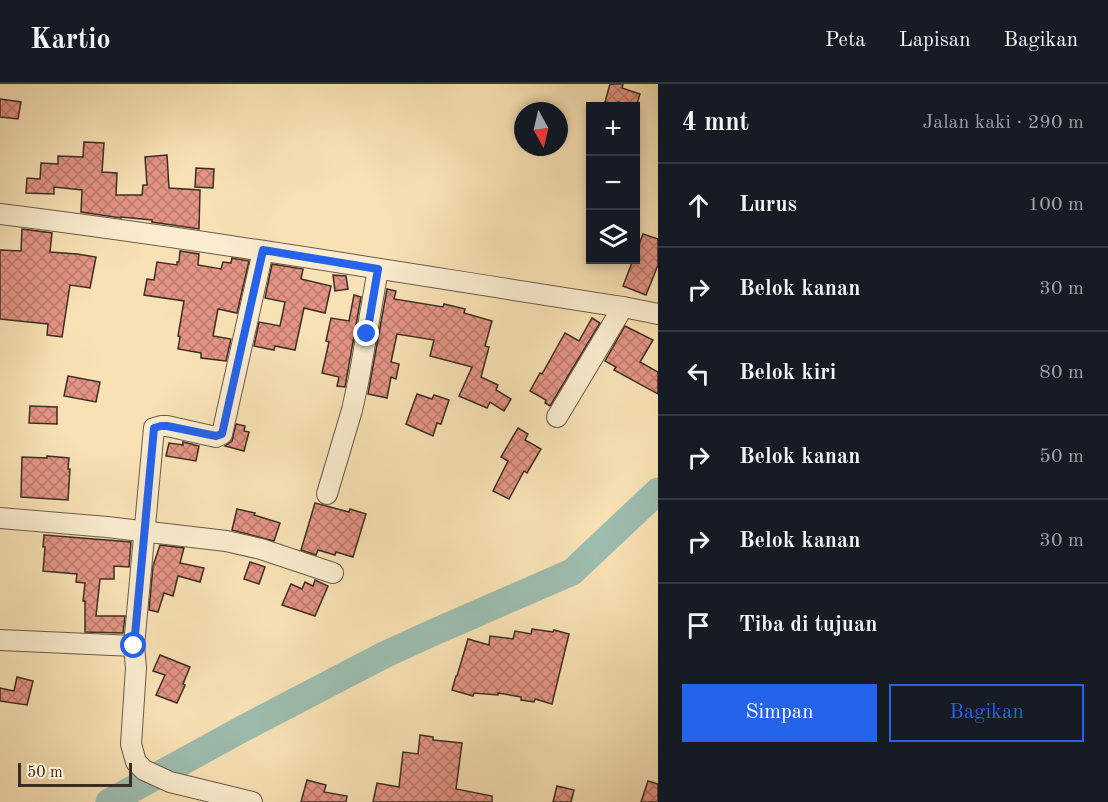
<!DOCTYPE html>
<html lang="id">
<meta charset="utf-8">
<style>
:root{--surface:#171b24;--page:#20242c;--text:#f1f3f6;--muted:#9ea1a6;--line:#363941;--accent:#2563eb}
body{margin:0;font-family:"Old Standard TT",serif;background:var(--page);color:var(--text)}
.controls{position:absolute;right:18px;top:18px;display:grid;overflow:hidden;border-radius:0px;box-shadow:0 3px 9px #0003}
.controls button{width:54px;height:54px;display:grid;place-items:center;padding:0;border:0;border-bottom:2px solid var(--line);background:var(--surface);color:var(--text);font:30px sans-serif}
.compass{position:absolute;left:514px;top:18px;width:54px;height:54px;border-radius:50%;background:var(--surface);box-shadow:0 3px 9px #0003;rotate:172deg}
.scale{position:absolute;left:18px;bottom:15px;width:114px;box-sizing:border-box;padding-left:6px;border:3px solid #3c2d24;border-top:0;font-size:16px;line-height:21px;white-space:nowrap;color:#3c2d24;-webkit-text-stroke:4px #faeccf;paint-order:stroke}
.stop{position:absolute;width:18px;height:18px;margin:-14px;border:4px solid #2563eb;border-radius:50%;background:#fff}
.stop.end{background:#2563eb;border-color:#fff;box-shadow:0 2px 6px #0008}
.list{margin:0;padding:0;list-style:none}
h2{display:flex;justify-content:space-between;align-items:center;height:78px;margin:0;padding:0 24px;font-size:26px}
h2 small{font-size:20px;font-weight:400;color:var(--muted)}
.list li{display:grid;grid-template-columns:39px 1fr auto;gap:18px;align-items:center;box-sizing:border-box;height:84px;padding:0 24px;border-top:2px solid var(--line)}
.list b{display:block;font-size:22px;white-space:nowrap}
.list em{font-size:20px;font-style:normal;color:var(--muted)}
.actions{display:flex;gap:12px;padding:18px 24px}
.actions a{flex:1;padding:14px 0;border:2px solid var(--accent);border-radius:0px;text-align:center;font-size:21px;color:var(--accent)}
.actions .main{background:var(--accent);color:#fff}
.icon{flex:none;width:33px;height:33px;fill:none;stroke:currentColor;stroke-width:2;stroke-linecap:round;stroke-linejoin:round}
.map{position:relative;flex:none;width:658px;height:718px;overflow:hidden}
header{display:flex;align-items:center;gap:36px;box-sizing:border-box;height:84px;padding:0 30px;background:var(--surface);border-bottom:2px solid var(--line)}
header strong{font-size:28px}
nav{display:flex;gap:33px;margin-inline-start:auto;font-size:21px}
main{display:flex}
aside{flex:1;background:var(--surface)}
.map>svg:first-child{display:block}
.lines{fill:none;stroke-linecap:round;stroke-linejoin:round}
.river{stroke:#9dbdaf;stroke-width:27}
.building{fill:url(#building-cross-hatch);stroke:#3c2d24;stroke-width:1.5}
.minor-casing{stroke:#6b5a48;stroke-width:22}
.minor{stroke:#faeccf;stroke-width:20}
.route{stroke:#2563eb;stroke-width:8}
</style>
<header>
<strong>Kartio</strong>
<nav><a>Peta</a><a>Lapisan</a><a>Bagikan</a></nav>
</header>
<main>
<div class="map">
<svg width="658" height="718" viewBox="0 0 658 718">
<defs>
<pattern id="building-cross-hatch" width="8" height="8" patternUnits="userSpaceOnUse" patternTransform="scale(1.5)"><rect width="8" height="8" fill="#e49485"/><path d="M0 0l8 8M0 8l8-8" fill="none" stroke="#ba796d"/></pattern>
</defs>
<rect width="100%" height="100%" fill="#f8e2b5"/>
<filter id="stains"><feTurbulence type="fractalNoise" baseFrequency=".00333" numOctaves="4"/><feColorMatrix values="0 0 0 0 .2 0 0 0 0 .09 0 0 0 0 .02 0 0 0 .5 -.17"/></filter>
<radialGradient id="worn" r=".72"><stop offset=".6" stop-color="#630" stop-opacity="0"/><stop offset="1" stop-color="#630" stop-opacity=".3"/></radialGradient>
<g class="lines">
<path class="river" d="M109 718 244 644 384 571 432 549 572 488 658 407"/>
</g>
<g class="building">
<path d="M610 0H623L622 4 640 10 636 23 618 18 617 21 605 18Z"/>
<path d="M0 15 21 18 18 35 0 33Z"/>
<path d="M84 58 104 59 102 88 117 89 116 111H142L143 101H147L145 73 167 71 169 104 200 106 199 145 152 138V136L121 133V134L81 128 82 106 54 103V110L26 109 27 94 40 95 41 79 58 80V72L83 73Z"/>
<path d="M196 84 214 85 213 104 195 103Z"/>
<path d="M22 145 52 149 50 168 77 170 96 173 90 204 70 201 62 253 47 251 48 240 0 235V166L21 167Z"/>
<path d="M643 150 658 155V181L646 211 623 202 633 176H636V169Z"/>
<path d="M180 167 199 170 198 181 221 185 223 178 231 179 232 174 249 177 237 229 218 225 213 252 231 255 226 277 201 274V269L178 265 180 253 178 252 184 217 144 211 147 195 154 196 157 178 177 181V178H179Z"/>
<path d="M272 180 303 185 301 195 331 202 325 229 304 224 295 266 275 262 274 266 254 262 259 238 280 242 285 218 265 214Z"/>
<path d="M333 191 346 192 348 205 335 207Z"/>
<path d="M387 205 396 207 394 215 443 223 444 220 465 225 464 229 492 237 485 262 489 263 481 293 498 301 496 306 511 315 504 327 490 318 487 324 459 312 472 283 430 272 434 256 397 250 391 278 399 280 396 295 391 293 387 314 368 310Z"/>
<path d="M354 211 361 213 345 303 337 302 339 293 322 289 329 258 326 257 331 234 349 237Z"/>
<path d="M592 234 600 239 550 322 545 319 546 316 530 307 540 289 542 290 565 249 579 257Z"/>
<path d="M625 242 653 256 640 278 658 288V310L614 286 616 283 605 277Z"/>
<path d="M68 292 100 298 96 318 64 312Z"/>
<path d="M417 310 432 315 434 311 449 316 441 340 437 339 433 352 406 340Z"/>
<path d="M30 322 57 323V340L29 339Z"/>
<path d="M236 340 245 342 244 347 249 348 244 367 225 362 232 357Z"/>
<path d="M518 344 528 350 525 356 541 365 527 389 524 387 509 415 493 407 508 377 501 373Z"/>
<path d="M183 358 199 362 196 377 166 372 169 359 183 361Z"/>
<path d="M47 372 69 374 68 385H70L68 416 21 413 22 373 47 374Z"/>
<path d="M315 419 349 428 350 425 366 430 353 473 336 468 335 471 318 466 316 471 301 466Z"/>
<path d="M237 425 255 429 254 431 280 439 274 457 232 446Z"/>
<path d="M44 451 131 458 129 483 114 482V495H100L96 532H125L123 549 85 548V517H83L85 499 76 498 77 490 43 487 45 463H43Z"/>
<path d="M160 461 184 464 180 479 204 484 200 498 178 492 173 512 164 509 158 528 149 526 153 482Z"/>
<path d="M250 478 265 483 259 500 244 495Z"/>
<path d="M315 496 328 502 315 532 282 521 291 500 302 505 305 498 313 502Z"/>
<path d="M532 545 553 548 554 546 569 550 552 620 535 615 534 618 521 616V613L498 609V611L474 609 473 612 452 606 456 592H457L468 555 489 561 490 552 513 555 515 547 531 550Z"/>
<path d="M160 571 190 583 183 600 185 601 177 619 156 611 165 591 153 587Z"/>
<path d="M17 593 33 597 27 621 0 617V604L14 607Z"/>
<path d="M420 651 433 653V656L462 659 456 705 492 712V718H373L377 699 399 703 403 668 418 670Z"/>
<path d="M307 696 326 701 324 708 347 712 346 718H301Z"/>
<path d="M648 697 658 700V718H641Z"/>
<path d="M557 702 574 706 571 718H553Z"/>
</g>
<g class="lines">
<defs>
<g id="minor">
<path d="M0 130C208 156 415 191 623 223L658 230"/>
<path d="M557 333 623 223"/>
<path d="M327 410 352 326 359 294 378 185"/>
<path d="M0 434 107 443 226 457 261 465 333 489"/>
<path d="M0 556 134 562"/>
<path d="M252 718 170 698 144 686 136 678 131 660 136 584 134 562 154 344 161 342H167L216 353 222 350 263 167"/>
</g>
</defs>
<use href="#minor" class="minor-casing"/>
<use href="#minor" class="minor"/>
</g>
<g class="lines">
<path class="route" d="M134 562 154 344 161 342H167L216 352 222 350 263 166 378 185 367 250"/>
</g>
<rect width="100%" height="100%" filter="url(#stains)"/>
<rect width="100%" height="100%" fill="url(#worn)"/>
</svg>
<div class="controls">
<button>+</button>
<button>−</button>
<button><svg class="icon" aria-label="layers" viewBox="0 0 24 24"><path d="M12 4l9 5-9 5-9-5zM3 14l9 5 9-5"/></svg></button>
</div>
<svg class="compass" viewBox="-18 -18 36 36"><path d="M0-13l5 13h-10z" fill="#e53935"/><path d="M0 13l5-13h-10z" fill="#9ea1a6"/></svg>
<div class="scale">50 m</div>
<div class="stop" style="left:134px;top:562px"></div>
<div class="stop end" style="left:367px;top:250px"></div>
</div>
<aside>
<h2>4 mnt<small>Jalan kaki · 290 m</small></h2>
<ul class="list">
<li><svg class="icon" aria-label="ahead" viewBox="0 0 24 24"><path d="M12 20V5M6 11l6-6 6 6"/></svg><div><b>Lurus</b></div><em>100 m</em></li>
<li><svg class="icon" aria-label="right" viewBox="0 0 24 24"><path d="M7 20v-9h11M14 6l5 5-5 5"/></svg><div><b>Belok kanan</b></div><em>30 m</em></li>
<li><svg class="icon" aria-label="left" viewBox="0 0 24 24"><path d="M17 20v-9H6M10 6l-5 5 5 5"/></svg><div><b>Belok kiri</b></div><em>80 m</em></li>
<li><svg class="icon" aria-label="right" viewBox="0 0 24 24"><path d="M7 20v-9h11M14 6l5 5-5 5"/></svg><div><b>Belok kanan</b></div><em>50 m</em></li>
<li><svg class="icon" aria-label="right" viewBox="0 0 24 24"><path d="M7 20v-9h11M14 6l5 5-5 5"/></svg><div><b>Belok kanan</b></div><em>30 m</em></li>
<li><svg class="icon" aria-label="arrive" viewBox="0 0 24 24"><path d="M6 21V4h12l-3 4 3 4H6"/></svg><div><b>Tiba di tujuan</b></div></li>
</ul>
<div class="actions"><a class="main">Simpan</a><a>Bagikan</a></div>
</aside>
</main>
